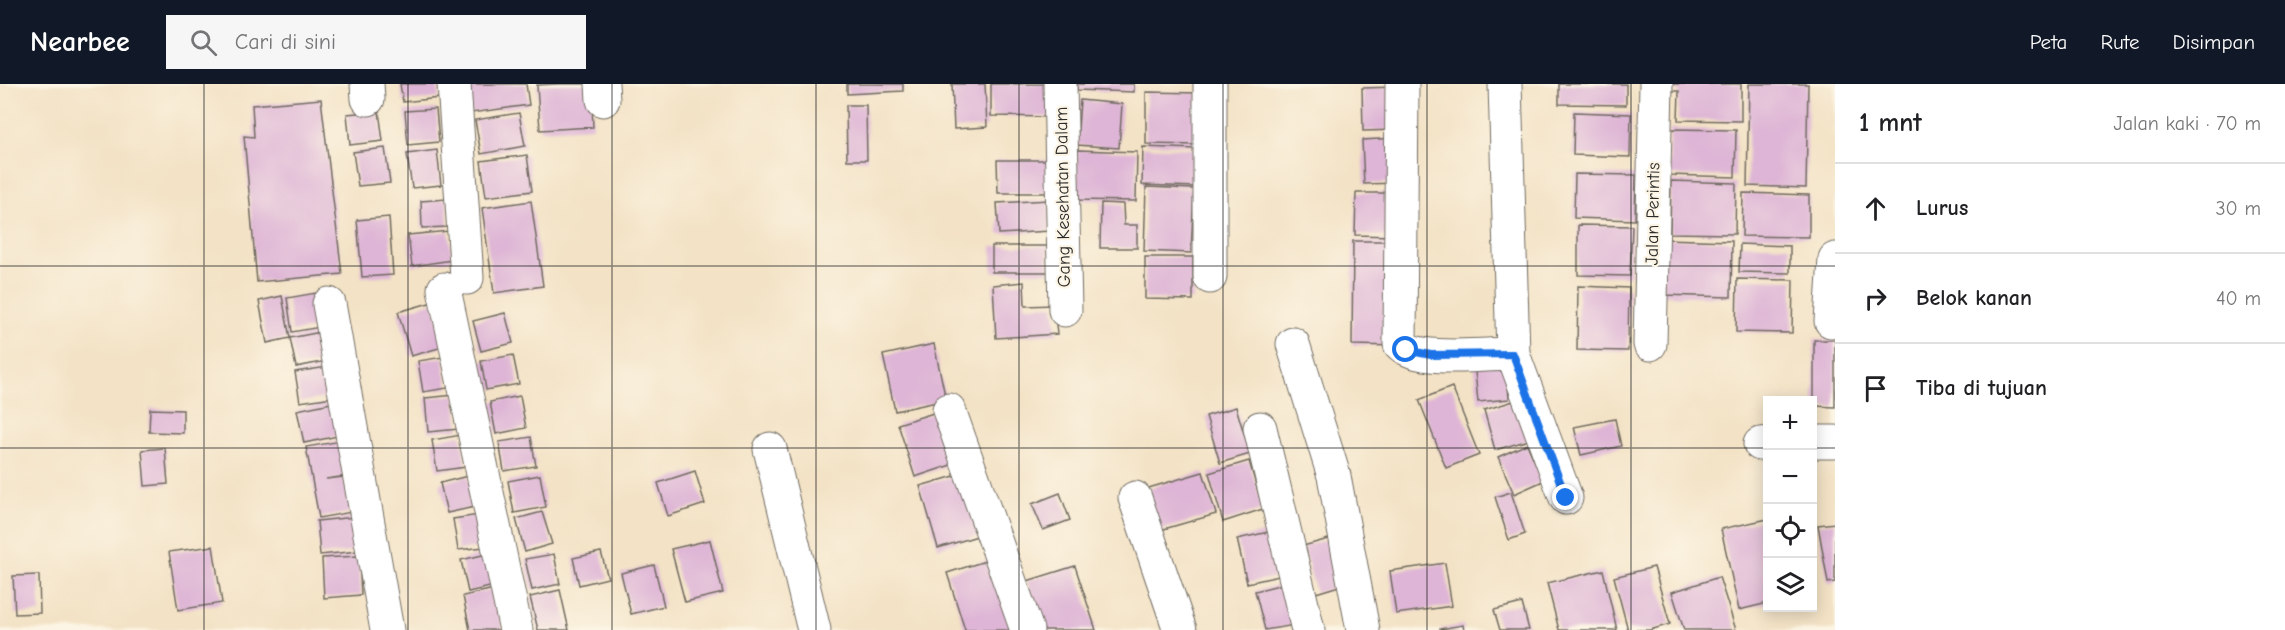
<!DOCTYPE html>
<html lang="id">
<meta charset="utf-8">
<style>
:root{--surface:#fff;--page:#f6f6f6;--text:#202124;--muted:#757577;--line:#e0e0e0;--accent:#111827}
body{margin:0;font-family:"Comic Neue",sans-serif;background:var(--page);color:var(--text)}
.controls{position:absolute;right:18px;bottom:18px;display:grid;overflow:hidden;border-radius:0px;box-shadow:0 3px 15px #0003}
.controls button{width:54px;height:54px;display:grid;place-items:center;padding:0;border:0;border-bottom:2px solid var(--line);background:var(--surface);color:var(--text);font:30px sans-serif}
.stop{position:absolute;width:18px;height:18px;margin:-14px;border:4px solid #1a73e8;border-radius:50%;background:#fff}
.stop.end{background:#1a73e8;border-color:#fff;box-shadow:0 2px 6px #0008}
.list{margin:0;padding:0;list-style:none}
h2{display:flex;justify-content:space-between;align-items:center;height:78px;margin:0;padding:0 24px;font-size:26px}
h2 small{font-size:20px;font-weight:400;color:var(--muted)}
.list li{display:grid;grid-template-columns:39px 1fr auto;gap:18px;align-items:center;box-sizing:border-box;height:90px;padding:0 24px;border-top:2px solid var(--line)}
.list b{display:block;font-size:22px;white-space:nowrap}
.list em{font-size:20px;font-style:normal;color:var(--muted)}
.icon{flex:none;width:33px;height:33px;fill:none;stroke:currentColor;stroke-width:2;stroke-linecap:round;stroke-linejoin:round}
.map{position:relative;flex:none;width:1835px;height:546px;overflow:hidden}
header{display:flex;align-items:center;gap:36px;box-sizing:border-box;height:84px;padding:0 30px;background:var(--accent);color:#fff}
header strong{font-size:28px}
nav{display:flex;gap:33px;margin-inline-start:auto;font-size:21px}
.search{width:420px;height:54px;background:var(--page);display:flex;align-items:center;gap:15px;box-sizing:border-box;padding:0 21px;border-radius:0px;color:var(--muted);font-size:22px}
main{display:flex}
aside{flex:1;background:var(--surface)}
.map>svg:first-child{display:block}
.building{fill:#deb5d6}
.lines{fill:none;stroke-linecap:round;stroke-linejoin:round}
.minor-casing{stroke:#716b61;stroke-width:35}
.minor{stroke:#fff;stroke-width:33}
.route{stroke:#1a73e8;stroke-width:8}
.grid{fill:none;stroke:#2b2b2b;stroke-width:1.5;stroke-opacity:0.55}
.labels{text-anchor:middle;dominant-baseline:central;stroke-width:4.5;stroke-linejoin:round;paint-order:stroke}
.street-label{font-size:18px;fill:#2b2b2b;stroke:#fcf5e5}
</style>
<header>
<strong>Nearbee</strong>
<div class="search"><svg class="icon" aria-label="search" viewBox="0 0 24 24"><circle cx="10" cy="10" r="6"/><path d="M15 15l6 6"/></svg>Cari di sini</div>
<nav><a>Peta</a><a>Rute</a><a>Disimpan</a></nav>
</header>
<main>
<div class="map">
<svg width="1835" height="546" viewBox="0 0 1835 546">
<rect width="100%" height="100%" fill="#fcf5e5"/>
<filter id="ink" filterUnits="userSpaceOnUse"><feTurbulence type="fractalNoise" baseFrequency=".0167" numOctaves="2"/><feDisplacementMap in="SourceGraphic" scale="12" xChannelSelector="R" yChannelSelector="G"/><feConvolveMatrix kernelMatrix="1 2 1 2 8 2 1 2 1" color-interpolation-filters="sRGB"/></filter>
<filter id="wash" filterUnits="userSpaceOnUse"><feTurbulence type="fractalNoise" baseFrequency=".008" numOctaves="4" result="noise"/><feDisplacementMap in="SourceGraphic" scale="24" xChannelSelector="R" yChannelSelector="G"/><feGaussianBlur stdDeviation="1.35" result="paint"/><feColorMatrix in="noise" values="0 0 0 0 0 0 0 0 0 0 0 0 0 0 0 0 0 1.4 0 .05"/><feComposite in="paint" operator="in"/></filter>
<g filter="url(#wash)">
<rect width="100%" height="100%" fill="#f3e2c5"/>
<g id="blocks">
<g class="building">
<path d="M400 0H438L439 14 403 18Z"/>
<path d="M467 0H526L529 21 471 29Z"/>
<path d="M559 0H591L593 43 540 46 537 1Z"/>
<path d="M847 0H903V7L847 10Z"/>
<path d="M952 0H985L987 43 954 45Z"/>
<path d="M991 0H1052V33L991 32Z"/>
<path d="M1077 0H1134V8L1077 6Z"/>
<path d="M1559 0H1626V21L1559 20Z"/>
<path d="M1662 0H1741V37L1678 36 1679 7H1661Z"/>
<path d="M1749 0H1808L1806 104 1747 102Z"/>
<path d="M1396 3 1397 46 1363 47 1362 4Z"/>
<path d="M1146 8 1198 9V61L1146 60Z"/>
<path d="M321 15 342 190 257 198 244 52 254 53 252 21Z"/>
<path d="M1080 16 1122 20 1119 64 1077 61Z"/>
<path d="M846 21H866L867 76H847Z"/>
<path d="M436 25 439 58 408 61 405 27Z"/>
<path d="M379 27 383 57 350 61 347 30Z"/>
<path d="M1574 28 1631 30 1630 73 1573 71Z"/>
<path d="M519 29 525 62 481 70 475 36Z"/>
<path d="M1670 45 1736 46 1735 93 1669 91Z"/>
<path d="M1397 54 1398 99 1364 100 1362 56Z"/>
<path d="M1143 63 1197 65V103L1142 101Z"/>
<path d="M385 64 390 99 358 102 353 68Z"/>
<path d="M437 66 441 101 412 104 407 70Z"/>
<path d="M1077 66 1137 68 1136 117 1076 116Z"/>
<path d="M527 71 532 107 486 113 481 77Z"/>
<path d="M997 76H1048L1049 109H998Z"/>
<path d="M1575 90 1636 91 1635 136 1574 134Z"/>
<path d="M1671 97 1736 99 1735 150 1670 149Z"/>
<path d="M1146 103 1194 105 1191 169 1144 167Z"/>
<path d="M1356 109H1393V152L1355 151Z"/>
<path d="M1743 109 1809 111V153L1742 152Z"/>
<path d="M447 115 448 143 422 144 421 117Z"/>
<path d="M1049 116 1050 147 999 150 997 119Z"/>
<path d="M531 117 543 202 494 209 482 124Z"/>
<path d="M1101 119 1123 120 1124 141H1137V164H1100Z"/>
<path d="M389 133 393 191 362 193 357 136Z"/>
<path d="M1578 141 1632 142 1630 192 1578 191Z"/>
<path d="M449 147 452 176 412 182 408 151Z"/>
<path d="M1663 155 1732 157 1731 213 1662 211Z"/>
<path d="M1353 157H1398V262L1352 261Z"/>
<path d="M1740 160 1790 162V189L1739 188Z"/>
<path d="M992 162H1048L1049 188H992Z"/>
<path d="M1145 173H1193V216L1145 215Z"/>
<path d="M1737 195 1793 196 1792 249 1736 248Z"/>
<path d="M1024 198 1025 222 1054 221 1057 250 996 254 993 201Z"/>
<path d="M1578 202 1629 204 1628 267 1577 266Z"/>
<path d="M316 209 321 243 292 248 287 214Z"/>
<path d="M282 212 290 254 267 259 259 217Z"/>
<path d="M433 218 446 262 411 272 398 228Z"/>
<path d="M505 229 513 259 481 267 473 237Z"/>
<path d="M326 247 332 276 296 283 290 254Z"/>
<path d="M1814 256H1835V323L1814 322Z"/>
<path d="M934 260 946 316 895 327 883 271Z"/>
<path d="M513 271 519 300 486 306 481 277Z"/>
<path d="M443 273 448 304 423 308 418 277Z"/>
<path d="M1506 274 1509 315 1478 318 1474 277Z"/>
<path d="M334 282 339 312 300 318 295 288Z"/>
<path d="M1452 303 1479 371 1446 384 1419 316Z"/>
<path d="M455 311 459 345 428 348 425 314Z"/>
<path d="M520 312 526 344 496 350 490 318Z"/>
<path d="M1517 316 1529 356 1495 366 1484 326Z"/>
<path d="M336 318 343 351 304 359 297 326Z"/>
<path d="M1236 323 1250 370 1220 379 1206 332Z"/>
<path d="M150 325 183 326V349L149 348Z"/>
<path d="M940 327 957 379 915 393 898 340Z"/>
<path d="M1615 335 1621 362 1581 371 1574 343Z"/>
<path d="M461 351 466 383 437 387 432 356Z"/>
<path d="M531 353 536 382 504 387 499 358Z"/>
<path d="M341 357 347 392 326 395 344 393 352 428 319 434 306 363Z"/>
<path d="M1527 360 1543 397 1514 410 1498 373Z"/>
<path d="M165 364 168 400 145 402 142 366Z"/>
<path d="M1249 377 1263 425 1223 438 1209 389Z"/>
<path d="M695 387 705 420 668 432 658 399Z"/>
<path d="M1203 388 1216 430 1157 447 1145 405Z"/>
<path d="M965 389 984 450 938 464 920 402Z"/>
<path d="M540 391 546 423 514 429 508 397Z"/>
<path d="M468 392 475 423 447 429 440 399Z"/>
<path d="M1511 408 1525 450 1509 456 1495 413Z"/>
<path d="M1060 409 1070 436 1043 446 1032 420Z"/>
<path d="M542 428 552 460 525 468 516 435Z"/>
<path d="M479 431 484 463 458 466 453 435Z"/>
<path d="M355 433 358 467 320 471 317 437Z"/>
<path d="M1768 435V519L1739 526 1721 445Z"/>
<path d="M1835 439V498L1828 499 1818 441Z"/>
<path d="M1273 447 1284 491 1247 499 1237 455Z"/>
<path d="M1336 453 1349 499 1316 509 1303 462Z"/>
<path d="M710 456 723 509 685 518 671 465Z"/>
<path d="M213 462 222 519 178 526 169 468Z"/>
<path d="M601 468 608 494 579 501 573 474Z"/>
<path d="M487 470 494 502 468 508 461 476Z"/>
<path d="M554 470 560 500 532 506 525 475Z"/>
<path d="M359 472 361 511 324 514 322 474Z"/>
<path d="M998 473 1019 542 1008 546H965L947 489Z"/>
<path d="M1445 479 1452 522 1396 530 1390 487Z"/>
<path d="M654 481 664 522 631 530 621 489Z"/>
<path d="M1075 482 1096 546H1043L1027 497Z"/>
<path d="M1654 483 1670 540 1650 546H1628L1614 493Z"/>
<path d="M1603 486 1617 546H1559L1547 499Z"/>
<path d="M39 491 40 529 15 530 13 492Z"/>
<path d="M1719 493 1736 546H1684L1672 508Z"/>
<path d="M1291 498 1301 540 1265 546 1255 507Z"/>
<path d="M494 505 503 546H470L463 512Z"/>
<path d="M560 506 569 546H538L530 513Z"/>
<path d="M1522 519 1529 546H1500L1494 526Z"/>
<path d="M1463 541 1464 546H1440V545Z"/>
</g>
</g>
</g>
<g filter="url(#ink)">
<use href="#blocks" fill-opacity="0" stroke="#716b61" stroke-width="1.5"/>
<g class="lines">
<defs>
<g id="minor">
<path d="M367 0 368 15"/>
<path d="M454 0 467 194"/>
<path d="M602 0 603 16"/>
<path d="M1060 0 1065 226"/>
<path d="M1210 0V193"/>
<path d="M1402 0 1400 260C1417 279 1487 270 1513 270"/>
<path d="M1505 0 1513 270 1566 414"/>
<path d="M444 205 516 546"/>
<path d="M329 220 387 546"/>
<path d="M1831 237 1835 175"/>
<path d="M1293 260 1334 392 1363 546"/>
<path d="M1650 260 1656 0"/>
<path d="M949 326 1027 546"/>
<path d="M1260 344 1308 546"/>
<path d="M1812 358H1835"/>
<path d="M1760 360 1768 359"/>
<path d="M770 365 814 546"/>
<path d="M1135 414 1180 546"/>
</g>
</defs>
<use href="#minor" class="minor-casing"/>
<use href="#minor" class="minor"/>
</g>
</g>
<g class="lines" filter="url(#ink)">
<path class="route" d="M1406 266 1431 271 1513 270 1566 414"/>
</g>
<path class="grid" d="M204 0V546M408 0V546M612 0V546M816 0V546M1019 0V546M1223 0V546M1427 0V546M1631 0V546M0 182H1835M0 364H1768M1812 364H1835"/>
<g class="labels">
<g class="street-label">
<text transform="translate(1063 113) rotate(-91)">Gang Kesehatan Dalam</text>
<text transform="translate(1653 130) rotate(-89)">Jalan Perintis</text>
</g>
</g>
</svg>
<div class="controls">
<button>+</button>
<button>−</button>
<button><svg class="icon" aria-label="locate" viewBox="0 0 24 24"><circle cx="12" cy="12" r="6"/><path d="M12 2v4M12 18v4M2 12h4M18 12h4"/></svg></button>
<button><svg class="icon" aria-label="layers" viewBox="0 0 24 24"><path d="M12 4l9 5-9 5-9-5zM3 14l9 5 9-5"/></svg></button>
</div>
<div class="stop" style="left:1406px;top:266px"></div>
<div class="stop end" style="left:1566px;top:414px"></div>
</div>
<aside>
<h2>1 mnt<small>Jalan kaki · 70 m</small></h2>
<ul class="list">
<li><svg class="icon" aria-label="ahead" viewBox="0 0 24 24"><path d="M12 20V5M6 11l6-6 6 6"/></svg><div><b>Lurus</b></div><em>30 m</em></li>
<li><svg class="icon" aria-label="right" viewBox="0 0 24 24"><path d="M7 20v-9h11M14 6l5 5-5 5"/></svg><div><b>Belok kanan</b></div><em>40 m</em></li>
<li><svg class="icon" aria-label="arrive" viewBox="0 0 24 24"><path d="M6 21V4h12l-3 4 3 4H6"/></svg><div><b>Tiba di tujuan</b></div></li>
</ul>
</aside>
</main>
